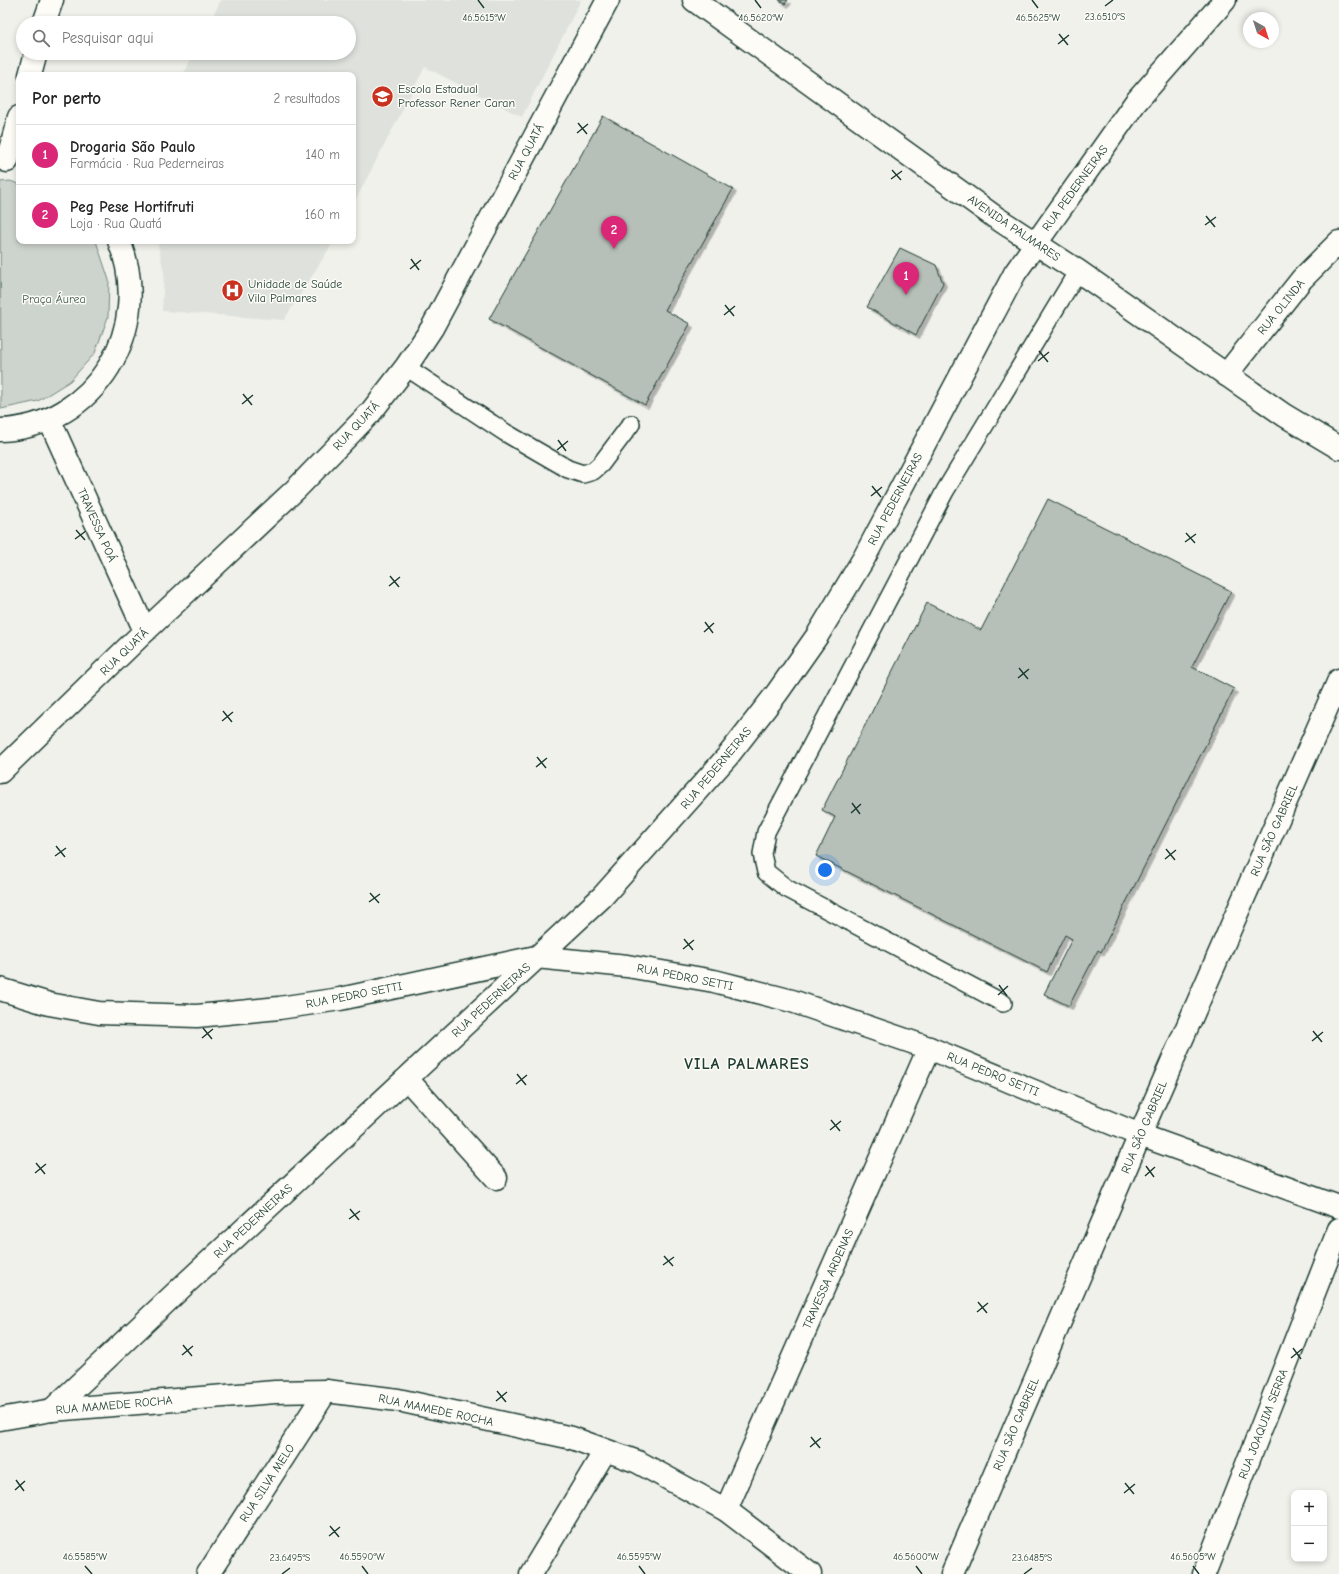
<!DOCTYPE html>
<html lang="pt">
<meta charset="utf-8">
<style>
:root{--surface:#fff;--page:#f2f2f2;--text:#222;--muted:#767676;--line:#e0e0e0;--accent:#db2777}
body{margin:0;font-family:"Comic Neue",sans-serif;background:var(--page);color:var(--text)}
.controls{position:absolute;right:12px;bottom:12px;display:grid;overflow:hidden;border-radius:8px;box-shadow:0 2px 6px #0003}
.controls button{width:36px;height:36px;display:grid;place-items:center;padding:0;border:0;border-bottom:1px solid var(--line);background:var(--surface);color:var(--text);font:20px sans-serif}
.compass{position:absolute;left:1243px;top:12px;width:36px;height:36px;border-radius:50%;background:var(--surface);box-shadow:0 2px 6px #0003;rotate:141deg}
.you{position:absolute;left:825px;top:870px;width:14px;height:14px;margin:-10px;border:3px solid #fff;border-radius:50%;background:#1a73e8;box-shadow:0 0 0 6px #1a73e833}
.badge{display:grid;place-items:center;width:26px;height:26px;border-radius:50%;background:var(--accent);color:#fff;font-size:13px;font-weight:700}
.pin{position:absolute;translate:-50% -33px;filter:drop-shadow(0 1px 2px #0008)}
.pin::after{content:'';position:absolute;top:21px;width:14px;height:12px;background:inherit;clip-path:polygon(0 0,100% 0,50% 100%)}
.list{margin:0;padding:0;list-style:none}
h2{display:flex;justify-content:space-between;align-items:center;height:52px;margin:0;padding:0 16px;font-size:17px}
h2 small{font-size:13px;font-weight:400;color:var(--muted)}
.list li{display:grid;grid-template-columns:26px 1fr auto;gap:12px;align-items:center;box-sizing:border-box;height:60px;padding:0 16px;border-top:1px solid var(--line)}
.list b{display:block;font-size:15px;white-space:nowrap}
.list p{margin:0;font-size:13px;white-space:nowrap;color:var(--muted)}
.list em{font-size:13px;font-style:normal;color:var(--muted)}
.icon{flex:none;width:22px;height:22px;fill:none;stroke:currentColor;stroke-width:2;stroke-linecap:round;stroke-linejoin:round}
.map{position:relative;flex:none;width:1339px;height:1574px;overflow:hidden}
.search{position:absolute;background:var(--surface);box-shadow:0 2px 6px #0003;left:16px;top:16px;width:340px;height:44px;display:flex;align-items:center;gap:10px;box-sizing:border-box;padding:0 14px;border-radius:22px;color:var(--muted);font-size:15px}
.panel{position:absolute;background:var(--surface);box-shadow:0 2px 6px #0003;left:16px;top:72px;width:340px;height:172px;border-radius:8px}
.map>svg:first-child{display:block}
.built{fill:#dfe2dc}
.green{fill:#cdd3cd;stroke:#768880}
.building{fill:#b6bfb8;stroke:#1f3d34;filter:url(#shadow)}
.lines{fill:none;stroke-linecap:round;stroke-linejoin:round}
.service-casing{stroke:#1f3d34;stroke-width:20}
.minor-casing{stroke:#1f3d34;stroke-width:25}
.tertiary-casing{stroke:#1f3d34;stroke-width:25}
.service{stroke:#fdfcf7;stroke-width:17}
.minor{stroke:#fdfcf7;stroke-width:22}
.tertiary{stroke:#fdfcf7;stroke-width:22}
.ticks{fill:none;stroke:#1f3d34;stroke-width:1.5}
.labels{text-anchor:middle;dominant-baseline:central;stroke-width:3;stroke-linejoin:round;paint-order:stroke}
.poi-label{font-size:12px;fill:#1f3d34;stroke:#fdfcf7;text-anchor:start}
.street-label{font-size:12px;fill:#1f3d34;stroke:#fdfcf7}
.park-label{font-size:12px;fill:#425b53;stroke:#fdfcf7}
.district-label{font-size:16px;font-weight:bold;letter-spacing:1px;fill:#1f3d34;stroke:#fdfcf7}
.ticks-label{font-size:10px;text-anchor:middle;fill:#1f3d34;stroke:#fdfcf7;stroke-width:3;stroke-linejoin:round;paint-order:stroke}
</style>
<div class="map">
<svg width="1339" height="1574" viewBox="0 0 1339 1574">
<defs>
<filter id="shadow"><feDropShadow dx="3.5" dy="3.5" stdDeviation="0" flood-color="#0004"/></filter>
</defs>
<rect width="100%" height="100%" fill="#f0f1eb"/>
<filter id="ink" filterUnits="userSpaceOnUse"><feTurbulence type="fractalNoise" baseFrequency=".025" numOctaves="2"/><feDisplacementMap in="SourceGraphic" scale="8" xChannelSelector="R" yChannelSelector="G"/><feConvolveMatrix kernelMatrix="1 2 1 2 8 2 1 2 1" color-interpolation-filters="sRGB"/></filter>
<g filter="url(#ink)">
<g class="built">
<path d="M221 0H581L522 117 425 67 353 205V75H183L194 53H349V23H209Z"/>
<path d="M157 241H334L284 320 162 311 164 272Z"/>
</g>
<path class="green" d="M10 181 19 184V241H96L109 280 108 317 95 353 70 381 38 401 1 409 0 182Z"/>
<g class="building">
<path d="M779 0H788L785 4Z"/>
<path d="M603 116 733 189 665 310 690 324 645 405 489 319Z"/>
<path d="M900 248 936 265 943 283 916 335 867 307Z"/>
<path d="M1048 499 1231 591 1192 667 1234 689 1101 952 1098 950 1069 1006 1044 994 1072 939 1065 935 1047 972 816 856 835 817 822 810 927 603 981 630Z"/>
</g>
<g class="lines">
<defs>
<g id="service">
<path d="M406 367 506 433 568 469 583 474 593 471 601 464 631 424"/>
<path d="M1003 1003 786 888 766 872 762 854 766 832 945 491 1078 271"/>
</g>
<g id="minor">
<path d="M44 23 52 0"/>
<path d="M30 75 36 53"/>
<path d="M7 161 19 117"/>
<path d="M1226 375 1302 279 1339 242"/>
<path d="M49 419 145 631"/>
<path d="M0 430C96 427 155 327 119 241"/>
<path d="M0 772 145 631 296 489 371 412 406 367 432 328 608 0"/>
<path d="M0 989 49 1004 99 1013 197 1016 279 1008 340 999 536 957 627 966 714 981 792 1001 929 1048 1140 1135 1339 1207"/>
<path d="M407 1079 496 1178"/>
<path d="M52 1410 183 1286 602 897 727 757 777 693 817 636 864 558 1015 273 1135 103 1225 0"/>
<path d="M0 1419 52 1410 275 1392 326 1391 398 1400 572 1438 638 1462 726 1510 810 1574"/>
<path d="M726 1510 929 1048"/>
<path d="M208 1574 326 1391"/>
<path d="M531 1574 605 1451"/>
<path d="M952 1574 1140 1135 1339 680"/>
<path d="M1204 1574 1339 1229"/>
</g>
<path id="tertiary" d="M694 0 995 217 1078 271 1284 415 1339 448"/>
</defs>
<use href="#service" class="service-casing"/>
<use href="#minor" class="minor-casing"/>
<use href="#tertiary" class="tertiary-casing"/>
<use href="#service" class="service"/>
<use href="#minor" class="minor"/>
<use href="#tertiary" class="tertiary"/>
</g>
</g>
<path class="ticks" d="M478 0 484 8M755 0 761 8M1032 0 1038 8M1105 6 1113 0M1059 34 1068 45M1058 44 1069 35M578 123 587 134M577 133 588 124M892 170 901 180M891 179 902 171M1206 216 1215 227M1205 225 1216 217M411 259 419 270M410 269 421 260M725 305 734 316M724 315 735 306M1039 351 1048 362M1038 361 1049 352M243 394 252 405M242 404 253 395M558 440 566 451M557 450 568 441M872 486 881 497M871 496 882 487M76 530 85 540M1186 533 1195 543M75 539 86 531M1185 542 1196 534M390 576 399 587M389 586 400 577M705 622 713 633M704 632 714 623M1019 668 1028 679M1018 678 1029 669M223 711 232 722M222 721 233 712M537 757 546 768M536 767 547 758M852 803 860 814M851 813 861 804M56 846 65 857M1166 849 1175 860M55 856 66 848M1165 859 1176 850M370 893 379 903M369 902 380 894M684 939 693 950M683 949 694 940M999 985 1007 996M998 995 1008 986M203 1028 212 1039M1313 1031 1322 1042M202 1038 213 1029M1312 1041 1323 1032M517 1074 526 1085M516 1084 527 1075M831 1120 840 1131M830 1130 841 1121M36 1163 45 1174M1146 1166 1154 1177M35 1173 46 1164M1145 1176 1155 1167M350 1209 359 1220M349 1219 360 1211M664 1256 673 1266M663 1265 674 1257M978 1302 987 1313M977 1312 988 1303M183 1345 192 1356M1293 1348 1301 1359M182 1355 193 1346M1291 1358 1302 1349M497 1391 506 1402M496 1401 507 1392M811 1437 820 1448M810 1447 821 1438M16 1480 24 1491M1125 1483 1134 1494M15 1490 25 1481M1124 1493 1135 1484M330 1526 339 1537M329 1536 340 1527M85 1566 92 1574M362 1566 368 1574M639 1566 645 1574M916 1566 922 1574M1193 1566 1199 1574M282 1574 290 1568M1024 1574 1032 1568"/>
<defs>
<symbol id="school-disc" viewBox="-11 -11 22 22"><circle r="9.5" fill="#c8321e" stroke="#fdfcf7"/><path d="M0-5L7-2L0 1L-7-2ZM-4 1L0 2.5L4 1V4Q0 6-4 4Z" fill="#fff"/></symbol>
<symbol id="hospital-disc" viewBox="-11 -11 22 22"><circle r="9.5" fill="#c8321e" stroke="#fdfcf7"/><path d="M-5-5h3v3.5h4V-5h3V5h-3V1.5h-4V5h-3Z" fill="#fff"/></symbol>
</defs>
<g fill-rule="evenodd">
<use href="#school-disc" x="370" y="84" width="25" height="25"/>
<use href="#hospital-disc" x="220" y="278" width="25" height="25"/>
</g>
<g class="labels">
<g class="poi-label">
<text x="398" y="89">Escola Estadual<tspan x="398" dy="14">Professor Rener Caran</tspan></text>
<text x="248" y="284">Unidade de Saúde<tspan x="248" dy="14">Vila Palmares</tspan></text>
</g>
<g class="street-label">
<text transform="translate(526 152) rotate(-62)">RUA QUATÁ</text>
<text transform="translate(1075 188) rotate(-54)">RUA PEDERNEIRAS</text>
<text transform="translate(1014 228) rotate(34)">AVENIDA PALMARES</text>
<text transform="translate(1281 307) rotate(-51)">RUA OLINDA</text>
<text transform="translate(356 426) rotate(-47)">RUA QUATÁ</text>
<text transform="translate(895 499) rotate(-62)">RUA PEDERNEIRAS</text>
<text transform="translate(97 525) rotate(66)">TRAVESSA POÁ</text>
<text transform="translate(124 652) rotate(-44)">RUA QUATÁ</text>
<text transform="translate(716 768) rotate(-50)">RUA PEDERNEIRAS</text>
<text transform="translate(1274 830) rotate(-66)">RUA SÃO GABRIEL</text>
<text transform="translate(685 977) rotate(11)">RUA PEDRO SETTI</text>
<text transform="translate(354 995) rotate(-11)">RUA PEDRO SETTI</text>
<text transform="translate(491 1000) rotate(-43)">RUA PEDERNEIRAS</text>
<text transform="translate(993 1074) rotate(22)">RUA PEDRO SETTI</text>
<text transform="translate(1144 1127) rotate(-67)">RUA SÃO GABRIEL</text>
<text transform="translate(253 1221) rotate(-43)">RUA PEDERNEIRAS</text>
<text transform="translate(828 1279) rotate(-66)">TRAVESSA ARDENAS</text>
<text transform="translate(114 1405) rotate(-5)">RUA MAMEDE ROCHA</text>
<text transform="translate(436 1410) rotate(12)">RUA MAMEDE ROCHA</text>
<text transform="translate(1016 1424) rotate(-67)">RUA SÃO GABRIEL</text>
<text transform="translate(1263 1424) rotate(-69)">RUA JOAQUIM SERRA</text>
<text transform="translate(267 1483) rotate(-57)">RUA SILVA MELO</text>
</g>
<g class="park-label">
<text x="54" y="299">Praça Áurea</text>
</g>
<g class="district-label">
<text x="747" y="1064">VILA PALMARES</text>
</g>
</g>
<g class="ticks-label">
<text x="1105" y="20">23.6510°S</text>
<text x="484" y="21">46.5615°W</text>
<text x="761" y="21">46.5620°W</text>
<text x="1038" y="21">46.5625°W</text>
<text x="85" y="1560">46.5585°W</text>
<text x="362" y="1560">46.5590°W</text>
<text x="639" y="1560">46.5595°W</text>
<text x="916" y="1560">46.5600°W</text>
<text x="1193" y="1560">46.5605°W</text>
<text x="290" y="1561">23.6495°S</text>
<text x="1032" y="1561">23.6485°S</text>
</g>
</svg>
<div class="controls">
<button>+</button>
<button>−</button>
</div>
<svg class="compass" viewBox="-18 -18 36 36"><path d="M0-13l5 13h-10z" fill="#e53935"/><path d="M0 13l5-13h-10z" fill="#767676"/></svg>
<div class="you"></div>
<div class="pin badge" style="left:906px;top:295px">1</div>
<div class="pin badge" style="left:614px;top:249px">2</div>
<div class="search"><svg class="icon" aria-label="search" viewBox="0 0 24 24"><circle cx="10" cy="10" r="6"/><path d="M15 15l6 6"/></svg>Pesquisar aqui</div>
<section class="panel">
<h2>Por perto<small>2 resultados</small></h2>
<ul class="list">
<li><span class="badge">1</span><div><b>Drogaria São Paulo</b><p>Farmácia · Rua Pederneiras</p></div><em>140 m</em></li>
<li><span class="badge">2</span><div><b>Peg Pese Hortifruti</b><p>Loja · Rua Quatá</p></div><em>160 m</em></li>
</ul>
</section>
</div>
